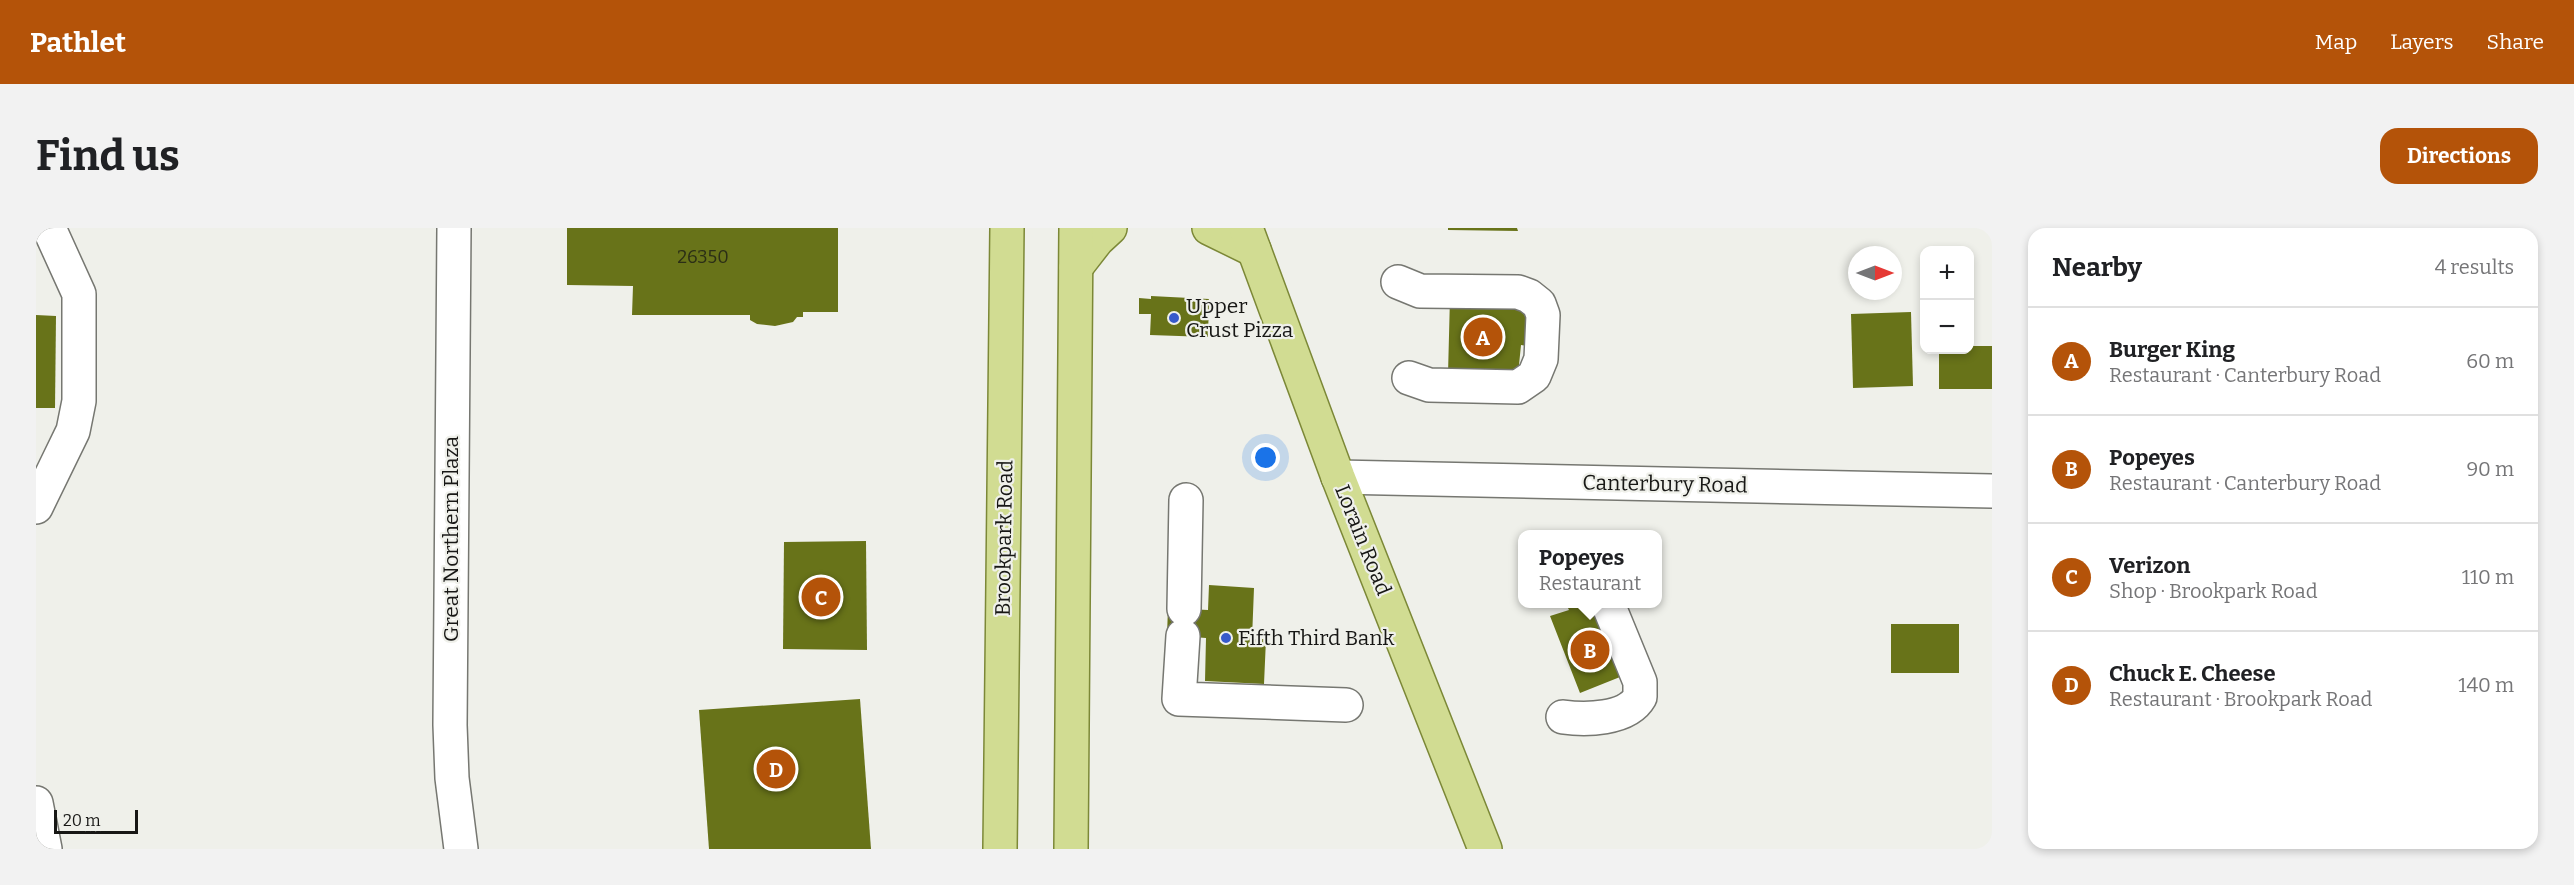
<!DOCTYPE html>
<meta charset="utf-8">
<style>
:root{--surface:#fff;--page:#f2f2f2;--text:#202124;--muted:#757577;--line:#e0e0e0;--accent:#b45309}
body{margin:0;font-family:Bitter,serif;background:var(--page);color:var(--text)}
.controls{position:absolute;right:18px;top:18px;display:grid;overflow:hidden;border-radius:12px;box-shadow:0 3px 9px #0003}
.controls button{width:54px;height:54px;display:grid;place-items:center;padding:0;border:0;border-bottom:2px solid var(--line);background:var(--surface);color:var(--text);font:30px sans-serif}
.compass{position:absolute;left:1812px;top:18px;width:54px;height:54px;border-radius:50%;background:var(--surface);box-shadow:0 3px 9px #0003;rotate:90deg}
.scale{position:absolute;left:18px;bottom:15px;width:84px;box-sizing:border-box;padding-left:6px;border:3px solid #171715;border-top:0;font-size:16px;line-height:21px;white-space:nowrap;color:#171715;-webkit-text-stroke:4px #eff0ea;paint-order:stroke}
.you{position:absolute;left:1230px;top:230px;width:21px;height:21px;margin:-15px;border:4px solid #fff;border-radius:50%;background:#1a73e8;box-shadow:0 0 0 9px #1a73e833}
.badge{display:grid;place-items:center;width:39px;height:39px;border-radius:50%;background:var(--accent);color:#fff;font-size:20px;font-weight:700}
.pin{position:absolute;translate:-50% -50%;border:3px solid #fff;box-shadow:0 2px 6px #0006}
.popup{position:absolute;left:1482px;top:302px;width:144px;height:78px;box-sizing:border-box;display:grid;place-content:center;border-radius:12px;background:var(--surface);filter:drop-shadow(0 2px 4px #0005);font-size:20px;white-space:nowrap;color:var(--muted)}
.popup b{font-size:22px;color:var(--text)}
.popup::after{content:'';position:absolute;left:50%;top:100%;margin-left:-12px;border:12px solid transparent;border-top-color:var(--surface)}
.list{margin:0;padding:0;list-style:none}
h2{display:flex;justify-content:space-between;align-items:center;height:78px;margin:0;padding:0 24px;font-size:26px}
h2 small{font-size:20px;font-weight:400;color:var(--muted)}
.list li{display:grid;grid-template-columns:39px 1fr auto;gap:18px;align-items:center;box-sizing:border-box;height:108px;padding:0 24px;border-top:2px solid var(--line)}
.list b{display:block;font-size:22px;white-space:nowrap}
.list p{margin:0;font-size:20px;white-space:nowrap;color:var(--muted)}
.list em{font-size:20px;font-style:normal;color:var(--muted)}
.map{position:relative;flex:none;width:1956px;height:621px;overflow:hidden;border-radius:18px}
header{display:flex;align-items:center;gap:36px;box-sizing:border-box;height:84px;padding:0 30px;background:var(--accent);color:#fff}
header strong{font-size:28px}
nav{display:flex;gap:33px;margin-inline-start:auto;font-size:21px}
.intro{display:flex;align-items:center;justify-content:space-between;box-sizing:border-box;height:144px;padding:0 36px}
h1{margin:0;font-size:42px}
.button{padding:15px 27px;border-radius:18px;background:var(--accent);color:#fff;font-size:21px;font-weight:700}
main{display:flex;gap:36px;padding:0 36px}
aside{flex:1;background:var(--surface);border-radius:18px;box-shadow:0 3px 9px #0003}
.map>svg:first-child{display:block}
.building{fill:#687319}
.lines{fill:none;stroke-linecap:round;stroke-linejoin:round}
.minor-casing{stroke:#767771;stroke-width:36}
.major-casing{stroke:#7c8837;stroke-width:36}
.minor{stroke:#fff;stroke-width:33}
.major{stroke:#d1dc92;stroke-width:33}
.poi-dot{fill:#375acb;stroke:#eff0ea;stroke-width:2}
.labels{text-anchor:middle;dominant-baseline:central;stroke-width:4.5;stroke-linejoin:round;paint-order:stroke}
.number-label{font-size:18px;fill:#2b2e16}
.poi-label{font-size:21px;fill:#171715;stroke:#eff0ea;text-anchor:start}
.street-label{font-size:21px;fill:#171715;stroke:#eff0ea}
</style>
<header>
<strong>Pathlet</strong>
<nav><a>Map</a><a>Layers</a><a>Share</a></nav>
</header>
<div class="intro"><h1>Find us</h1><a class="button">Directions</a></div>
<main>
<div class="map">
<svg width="1956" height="621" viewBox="0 0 1956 621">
<rect width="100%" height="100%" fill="#eff0ea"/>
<g class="building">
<path d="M531 0H802V84H767V89H761L757 94 739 98 721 96 714 92V87H596L597 58 531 57Z"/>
<path d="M1412 0H1481L1482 3 1412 2Z"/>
<path d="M1115 68 1173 71 1172 109 1114 107 1115 86H1103V70L1115 71Z"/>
<path d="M1414 69 1492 76 1491 118 1485 117 1482 147 1412 146Z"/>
<path d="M1875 84 1877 158 1817 160 1815 86Z"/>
<path d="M0 87 20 88 19 180H0Z"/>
<path d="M1934 118H1956V161H1903V122H1934Z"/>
<path d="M830 313 831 422 747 421 748 314Z"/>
<path d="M1173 357 1218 360 1216 411H1230L1228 456 1169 453 1170 410 1131 407 1132 380 1172 382Z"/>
<path d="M1543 376H1567L1594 445 1544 465 1514 388 1533 382 1532 380Z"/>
<rect x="1855" y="396" width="68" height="49"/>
<path d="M824 471 835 621H673L663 482Z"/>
</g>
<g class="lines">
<defs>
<g id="minor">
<path d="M418 0 414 497 416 550 425 621"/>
<path d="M1362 54 1384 63 1482 64 1493 68 1503 76 1507 87 1505 131 1498 148 1482 159 1393 157 1373 150"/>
<path d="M1302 249 1956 263"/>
<path d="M0 279 37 203 43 173V66L13 0"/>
<path d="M1148 381 1150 272"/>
<path d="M1147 408 1143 471 1310 477"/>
<path d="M1527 489C1549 492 1591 492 1604 469V454L1572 376"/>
<path d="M0 575 9 621"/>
</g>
<g id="major">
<path d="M1173 0 1218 22"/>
<path d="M1210 0 1302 249 1449 621"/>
<path d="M1040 39 1061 12 1074 0"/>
<path d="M964 621 971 0"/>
<path d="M1035 621 1040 0"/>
</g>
</defs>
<use href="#minor" class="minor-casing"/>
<use href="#major" class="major-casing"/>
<use href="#minor" class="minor"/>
<use href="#major" class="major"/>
</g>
<g class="poi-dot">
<circle cx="1138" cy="90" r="6"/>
<circle cx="1190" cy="410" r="6"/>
</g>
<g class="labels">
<g class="number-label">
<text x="667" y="29">26350</text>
</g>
<g class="poi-label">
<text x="1150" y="78">Upper<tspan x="1150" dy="24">Crust Pizza</tspan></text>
<text x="1202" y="410">Fifth Third Bank</text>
</g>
<g class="street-label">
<text transform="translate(1629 256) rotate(1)">Canterbury Road</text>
<text transform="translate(968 310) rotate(-89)">Brookpark Road</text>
<text transform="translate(415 311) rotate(-90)">Great Northern Plaza</text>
<text transform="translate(1327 312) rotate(68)">Lorain Road</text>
</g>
</g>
</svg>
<div class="controls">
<button>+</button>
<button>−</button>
</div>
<svg class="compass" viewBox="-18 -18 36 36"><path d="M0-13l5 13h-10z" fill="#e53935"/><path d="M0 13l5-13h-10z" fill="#757577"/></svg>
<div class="scale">20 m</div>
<div class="you"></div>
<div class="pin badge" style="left:1447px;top:109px">A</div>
<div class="pin badge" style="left:1554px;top:422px">B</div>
<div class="popup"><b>Popeyes</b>Restaurant</div>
<div class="pin badge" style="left:785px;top:369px">C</div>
<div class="pin badge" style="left:740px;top:541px">D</div>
</div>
<aside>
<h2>Nearby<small>4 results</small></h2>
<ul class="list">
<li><span class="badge">A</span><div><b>Burger King</b><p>Restaurant · Canterbury Road</p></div><em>60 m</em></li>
<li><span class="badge">B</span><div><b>Popeyes</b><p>Restaurant · Canterbury Road</p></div><em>90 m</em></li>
<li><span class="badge">C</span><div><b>Verizon</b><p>Shop · Brookpark Road</p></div><em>110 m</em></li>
<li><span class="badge">D</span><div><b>Chuck E. Cheese</b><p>Restaurant · Brookpark Road</p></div><em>140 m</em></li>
</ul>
</aside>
</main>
